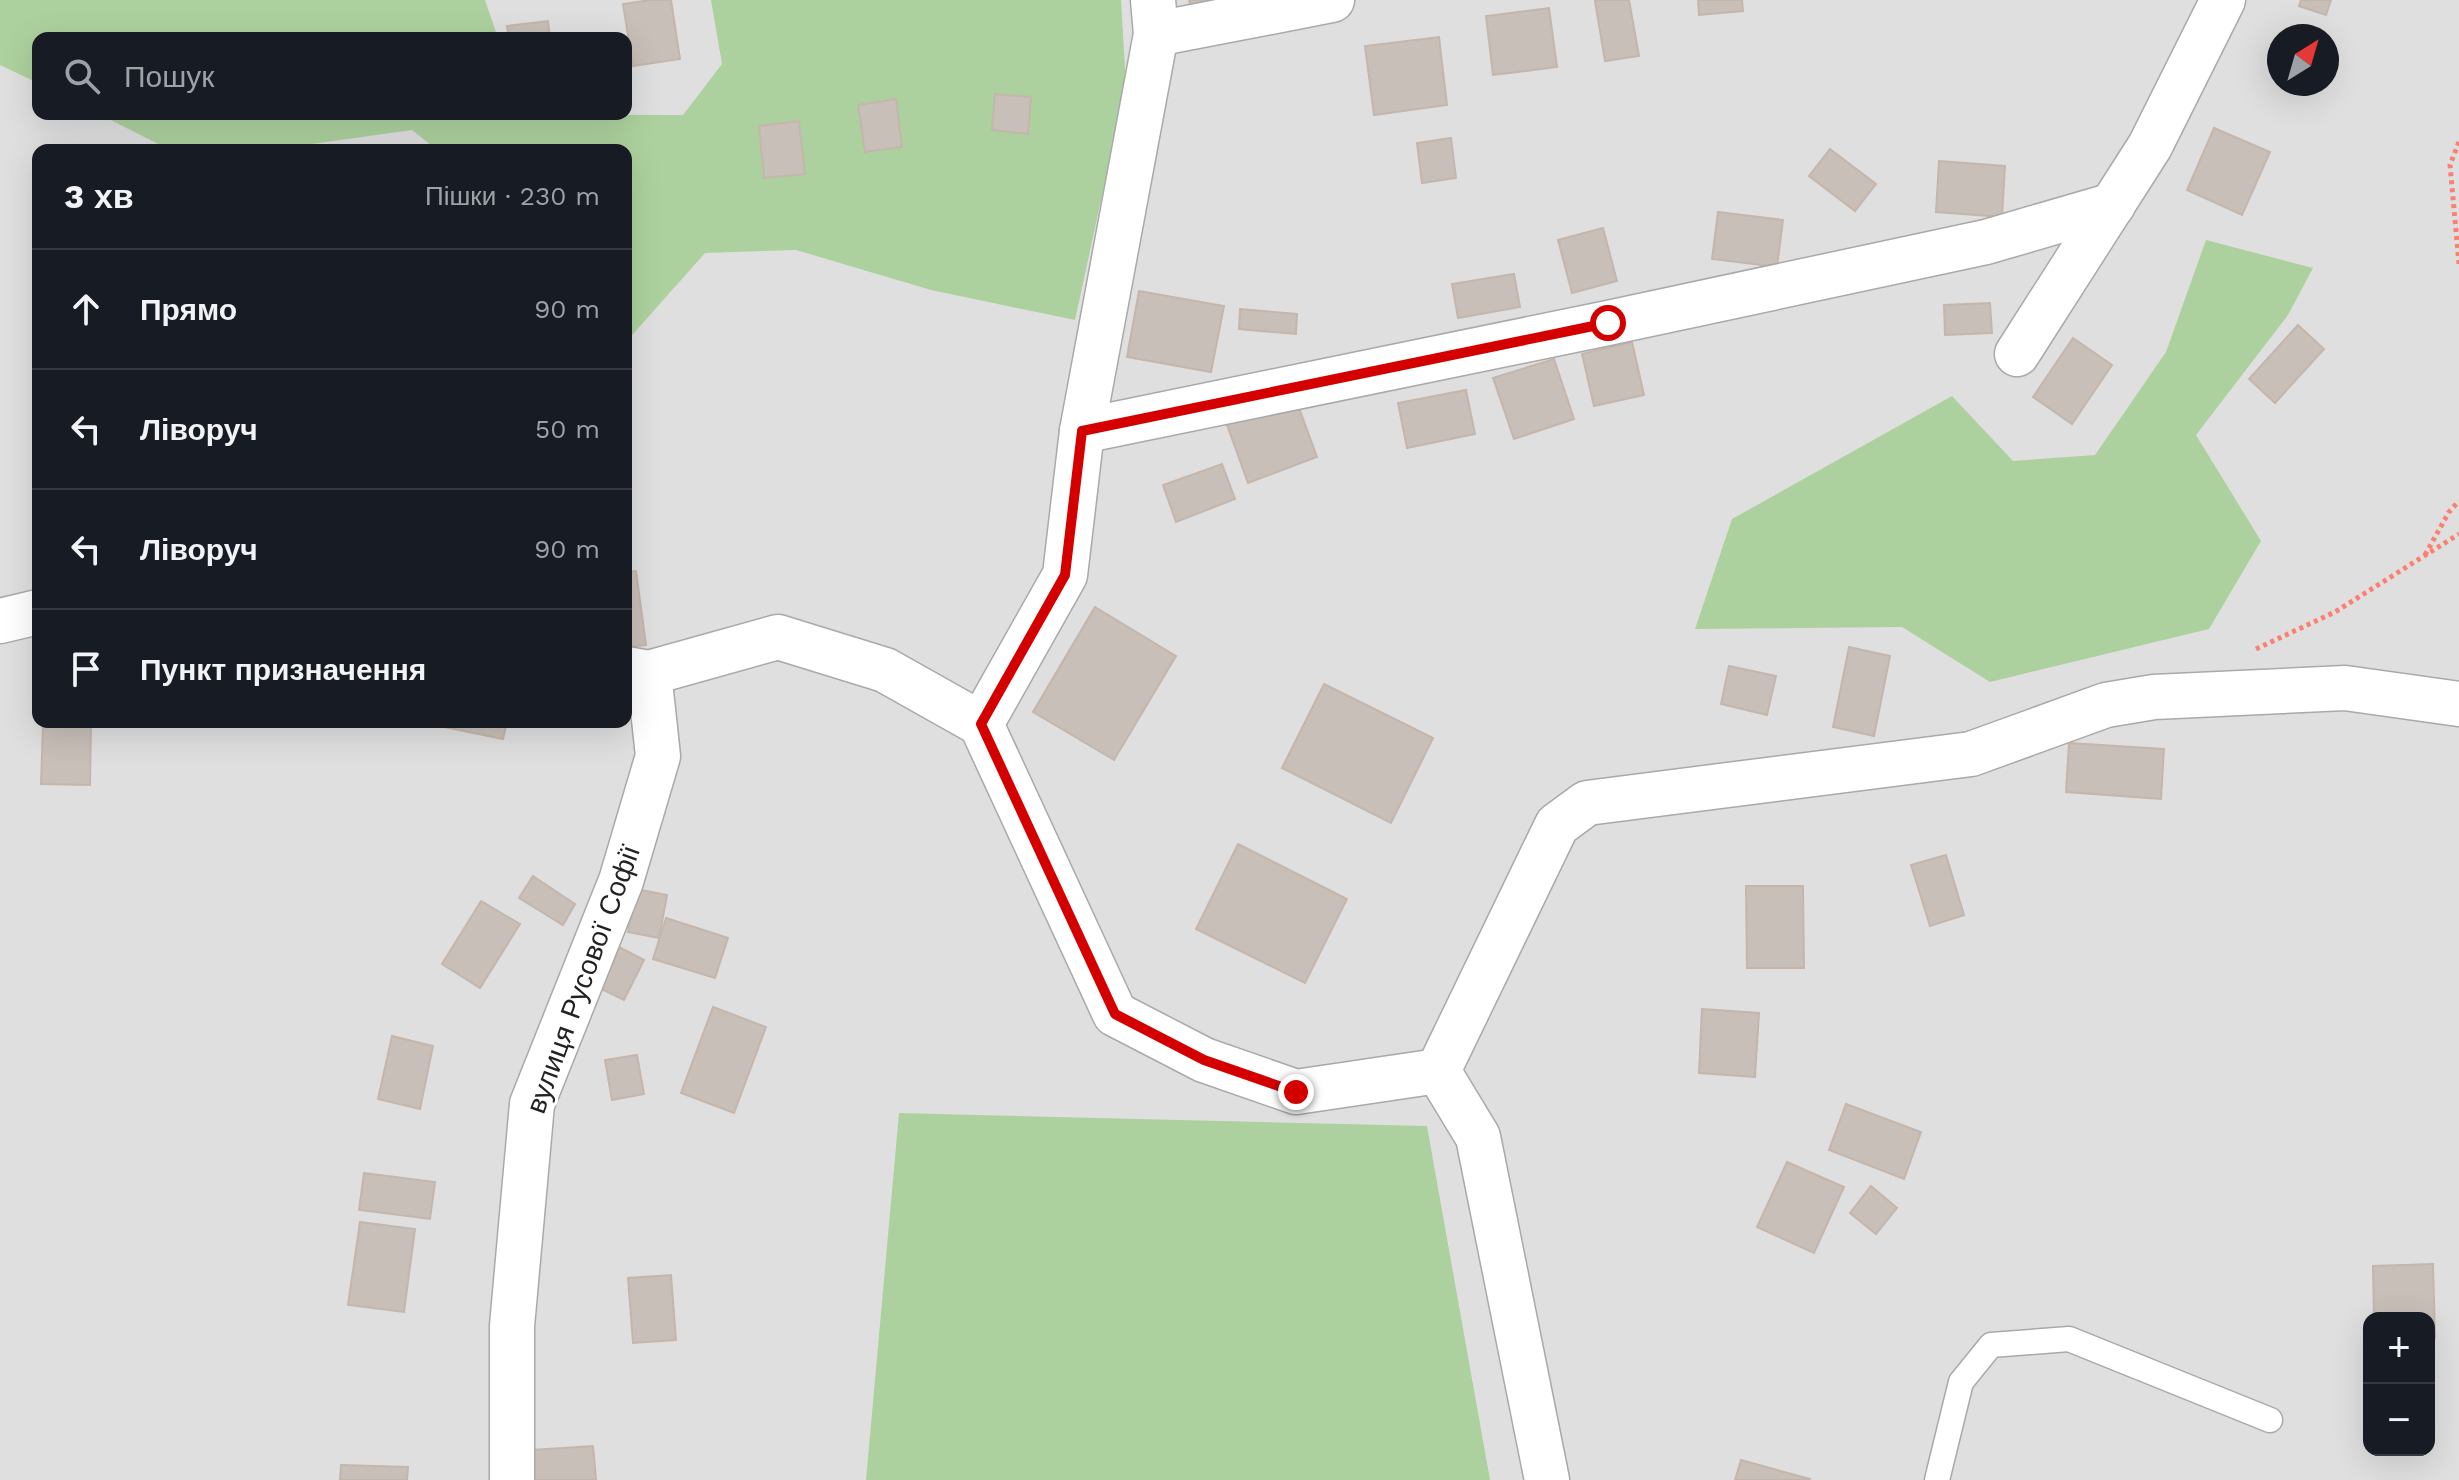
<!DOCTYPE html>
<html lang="uk">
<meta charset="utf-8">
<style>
:root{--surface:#171b24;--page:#20242c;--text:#f1f3f6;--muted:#9ea1a6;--line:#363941}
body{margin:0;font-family:"Work Sans",sans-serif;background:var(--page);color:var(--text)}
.controls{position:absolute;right:24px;bottom:24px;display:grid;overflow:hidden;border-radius:16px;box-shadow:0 8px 32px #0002}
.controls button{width:72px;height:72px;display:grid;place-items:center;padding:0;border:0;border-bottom:2px solid var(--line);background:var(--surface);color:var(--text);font:40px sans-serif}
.compass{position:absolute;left:2267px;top:24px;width:72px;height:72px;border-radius:50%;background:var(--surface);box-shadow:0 8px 32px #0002;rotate:37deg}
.stop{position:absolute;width:24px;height:24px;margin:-18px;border:6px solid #d40000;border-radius:50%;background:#fff}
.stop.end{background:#d40000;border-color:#fff;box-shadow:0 2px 8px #0008}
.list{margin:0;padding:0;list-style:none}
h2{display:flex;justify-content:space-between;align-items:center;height:104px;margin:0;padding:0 32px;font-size:34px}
h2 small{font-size:26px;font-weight:400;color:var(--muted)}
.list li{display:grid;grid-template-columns:52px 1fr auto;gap:24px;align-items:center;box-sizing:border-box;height:120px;padding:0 32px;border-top:2px solid var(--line)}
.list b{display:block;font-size:30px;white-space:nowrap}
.list em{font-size:26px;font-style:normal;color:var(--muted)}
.icon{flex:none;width:44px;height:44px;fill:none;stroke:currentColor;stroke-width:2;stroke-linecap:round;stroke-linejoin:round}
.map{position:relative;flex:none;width:2459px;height:1480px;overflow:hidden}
.search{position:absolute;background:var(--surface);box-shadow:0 8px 32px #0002;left:32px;top:32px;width:600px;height:88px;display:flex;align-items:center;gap:20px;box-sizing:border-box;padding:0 28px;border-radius:16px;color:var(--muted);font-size:30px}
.panel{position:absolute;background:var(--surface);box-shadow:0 8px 32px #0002;left:32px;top:144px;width:600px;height:584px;border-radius:16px}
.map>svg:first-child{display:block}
.residential{fill:#e0dfdf;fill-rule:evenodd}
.forest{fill:#add19e}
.building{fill:#c7bfb8;stroke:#c4b6ab;stroke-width:2}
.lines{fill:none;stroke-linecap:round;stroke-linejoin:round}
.lane-casing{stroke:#a9a9a9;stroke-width:27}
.street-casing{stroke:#a9a9a9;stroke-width:47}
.path{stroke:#fa8072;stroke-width:5;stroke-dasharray:4 4;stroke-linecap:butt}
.lane{stroke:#fff;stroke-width:24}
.street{stroke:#fff;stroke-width:44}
.route{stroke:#d40000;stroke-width:10}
.labels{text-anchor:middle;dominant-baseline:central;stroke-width:6;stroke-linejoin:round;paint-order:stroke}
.street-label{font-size:28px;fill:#222;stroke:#fff}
</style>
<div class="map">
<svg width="2459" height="1480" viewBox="0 0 2459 1480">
<rect width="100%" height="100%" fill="#f2efe9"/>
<path class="residential" d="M0 0H2459V1480H0ZM2279 36H2327V84H2279ZM38 38H626V114H38ZM38 150H626V722H38ZM2369 1318H2429V1450H2369Z"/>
<g class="forest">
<path d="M0 0H485L498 38H38V83L0 65Z"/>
<path d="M711 0H1121L1126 85 1075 320 931 290 796 250 705 253 626 342V150H437L412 130 269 150H170L99 114 683 115 722 64Z"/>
<path d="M2206 240 2313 268 2288 315 2196 435 2261 541 2209 629 1990 682 1902 627 1695 629 1732 519 1952 396 2013 461 2095 455 2166 352Z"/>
<path d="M899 1113 1427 1126 1490 1480H866Z"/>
</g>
<g class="building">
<path d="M650 0H671L680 59 633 66 623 4Z"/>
<path d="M1189 0H1239L1192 13Z"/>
<path d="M1602 0H1629L1639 56 1605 61 1595 1Z"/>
<path d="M1698 0H1742L1743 11 1699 15Z"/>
<path d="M2301 0H2331L2326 15 2299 6Z"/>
<path d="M1549 8 1557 67 1493 75 1486 16Z"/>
<path d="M548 21 550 38H509L507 26Z"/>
<path d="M1439 37 1447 105 1374 115 1365 46Z"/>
<path d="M995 94 1031 97 1028 134 992 130Z"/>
<path d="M896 99 902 147 865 152 858 105Z"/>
<path d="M799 121 805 174 764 178 759 126Z"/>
<path d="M2214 128 2270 152 2242 215 2187 190Z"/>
<path d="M1451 138 1456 178 1422 183 1417 143Z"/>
<path d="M1830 149 1876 184 1855 211 1809 176Z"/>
<path d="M1939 161 2005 166 2002 217 1936 212Z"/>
<path d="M1718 212 1783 220 1777 267 1712 259Z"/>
<path d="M1603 228 1617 281 1572 293 1558 240Z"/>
<path d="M1514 274 1520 307 1458 318 1452 284Z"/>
<path d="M1139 291 1224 306 1211 372 1127 357Z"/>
<path d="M1990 303 1992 333 1945 335 1944 305Z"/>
<path d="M1240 309 1297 314 1296 334 1239 329Z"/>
<path d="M2298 325 2324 349 2275 403 2249 379Z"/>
<path d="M2073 338 2112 365 2072 424 2033 397Z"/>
<path d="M1632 342 1644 395 1594 406 1582 354Z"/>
<path d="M1554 359 1574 419 1514 439 1493 378Z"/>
<path d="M1466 390 1475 434 1407 448 1398 403Z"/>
<path d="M1295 397 1317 457 1248 483 1226 422Z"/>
<path d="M1222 464 1235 499 1176 522 1163 485Z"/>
<path d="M636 571 646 645 626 647V572Z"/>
<path d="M1095 607 1176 656 1114 760 1033 712Z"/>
<path d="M1849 647 1890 656 1874 736 1833 727Z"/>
<path d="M1729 666 1776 676 1767 715 1721 704Z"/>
<path d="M1324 684 1433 738 1391 823 1282 768Z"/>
<path d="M43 722H91L90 785 41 784Z"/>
<path d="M445 722H507L503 739 444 727Z"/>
<path d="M2069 743 2164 749 2161 799 2066 792Z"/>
<path d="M1238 844 1347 899 1305 983 1196 929Z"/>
<path d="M1946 855 1964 915 1930 926 1911 865Z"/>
<path d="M533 876 575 904 563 925 519 898Z"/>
<path d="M1746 886H1803L1804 968H1747Z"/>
<path d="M636 889 667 895 659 938 628 932Z"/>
<path d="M481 901 520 924 480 988 442 964Z"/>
<path d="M666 918 728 938 715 978 653 959Z"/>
<path d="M615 945 644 960 624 1000 595 986Z"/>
<path d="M713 1007 766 1027 734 1113 681 1093Z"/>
<path d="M1702 1009 1759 1013 1755 1077 1699 1073Z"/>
<path d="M392 1036 433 1046 420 1109 378 1099Z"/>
<path d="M637 1055 644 1094 612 1100 605 1060Z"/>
<path d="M1846 1104 1921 1132 1904 1179 1829 1150Z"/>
<path d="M1787 1162 1844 1187 1814 1253 1757 1227Z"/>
<path d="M364 1173 435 1182 430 1219 359 1210Z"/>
<path d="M1871 1186 1897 1208 1876 1234 1850 1213Z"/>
<path d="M360 1222 415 1229 404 1312 348 1305Z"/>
<path d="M2433 1264 2435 1338 2429 1339V1318H2374L2373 1266Z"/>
<path d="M671 1275 676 1340 633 1343 628 1278Z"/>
<path d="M593 1446 596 1480H534L532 1450Z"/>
<path d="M1741 1460 1810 1479 1809 1480H1735Z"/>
<path d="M341 1465 408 1467 407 1480H340Z"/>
</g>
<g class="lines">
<defs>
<path id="lane" d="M1937 1480 1961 1382 1991 1345 2069 1339 2270 1420"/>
<g id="street">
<path d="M1156 34 1332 0"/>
<path d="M2017 354 2150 146 2223 0"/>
<path d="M1082 431 1608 323 1986 242 2113 205"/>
<path d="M0 621 38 612"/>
<path d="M626 669 649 673 778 637 885 670 981 724 1065 575 1082 431 1156 34 1153 0"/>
<path d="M981 724 1115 1014 1204 1060 1296 1092 1438 1071"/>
<path d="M512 1480V1326L532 1104 621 881 658 756 649 673"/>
<path d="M1547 1480 1478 1137 1438 1071 1557 825 1587 803 1971 754 2106 705 2154 697 2345 688 2459 704"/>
</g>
</defs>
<use href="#lane" class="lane-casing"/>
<use href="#street" class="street-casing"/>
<g class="path">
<path d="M2459 142 2450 165 2459 264"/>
<path d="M2425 555 2449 512 2459 501"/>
<path d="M2256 649 2335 612 2459 534"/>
</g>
<use href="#lane" class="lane"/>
<use href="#street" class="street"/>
</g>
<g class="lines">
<path class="route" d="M1296 1092 1204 1060 1115 1014 981 724 1065 575 1082 431 1608 323"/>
</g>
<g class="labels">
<g class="street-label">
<text transform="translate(583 979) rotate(-70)">вулиця Русової Софії</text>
</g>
</g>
</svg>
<div class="controls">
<button>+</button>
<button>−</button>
</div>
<svg class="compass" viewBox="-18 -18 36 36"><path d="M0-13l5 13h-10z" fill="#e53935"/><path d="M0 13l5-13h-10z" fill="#9ea1a6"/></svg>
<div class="stop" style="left:1608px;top:323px"></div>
<div class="stop end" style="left:1296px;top:1092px"></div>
<div class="search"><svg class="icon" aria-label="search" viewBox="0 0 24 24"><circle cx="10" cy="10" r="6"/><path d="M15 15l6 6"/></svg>Пошук</div>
<section class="panel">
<h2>3 хв<small>Пішки · 230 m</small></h2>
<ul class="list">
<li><svg class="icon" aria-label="ahead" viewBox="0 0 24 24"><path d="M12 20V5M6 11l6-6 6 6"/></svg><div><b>Прямо</b></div><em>90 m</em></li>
<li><svg class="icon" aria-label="left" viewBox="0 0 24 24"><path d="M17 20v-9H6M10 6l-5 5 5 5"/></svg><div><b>Ліворуч</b></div><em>50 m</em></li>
<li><svg class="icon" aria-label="left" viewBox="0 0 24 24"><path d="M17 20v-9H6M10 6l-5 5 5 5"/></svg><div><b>Ліворуч</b></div><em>90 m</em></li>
<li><svg class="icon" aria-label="arrive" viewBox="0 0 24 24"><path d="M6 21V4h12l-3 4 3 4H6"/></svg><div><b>Пункт призначення</b></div></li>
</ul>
</section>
</div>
